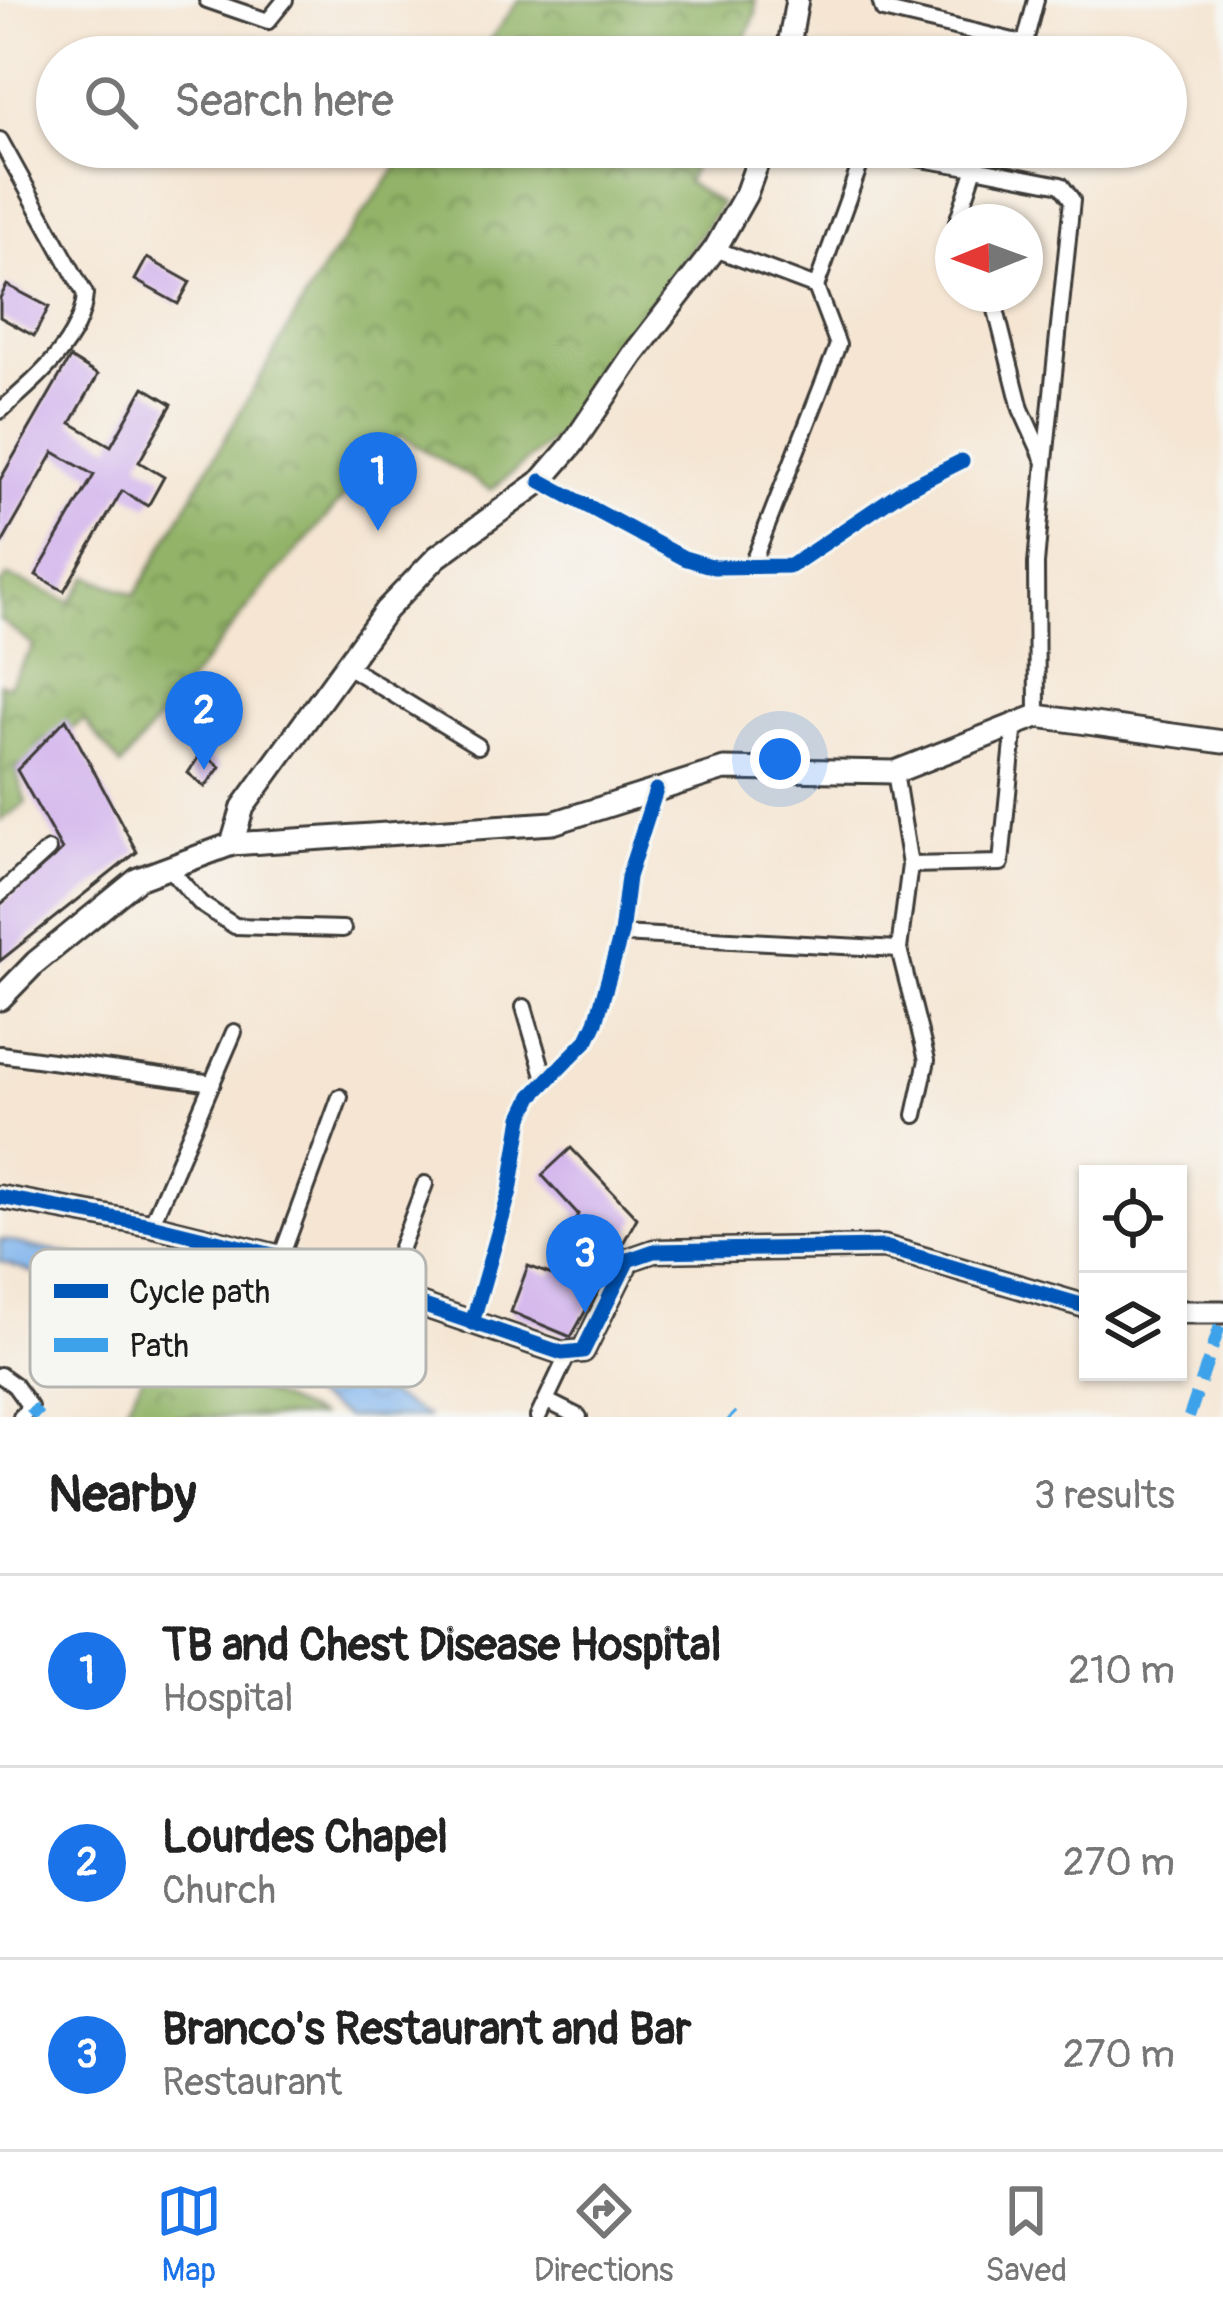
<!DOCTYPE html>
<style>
:root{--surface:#fff;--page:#f2f2f2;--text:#222;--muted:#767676;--line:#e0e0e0;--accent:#1a73e8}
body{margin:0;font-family:Pangolin,sans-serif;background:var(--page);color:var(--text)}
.controls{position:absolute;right:36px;bottom:36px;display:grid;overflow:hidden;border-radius:0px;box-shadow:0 3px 9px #0004}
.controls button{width:108px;height:108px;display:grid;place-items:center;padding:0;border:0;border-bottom:3px solid var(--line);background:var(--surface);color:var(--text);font:60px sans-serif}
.compass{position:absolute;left:935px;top:204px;width:108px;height:108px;border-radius:50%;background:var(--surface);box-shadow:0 3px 9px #0004;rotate:269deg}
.you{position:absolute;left:780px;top:759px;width:42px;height:42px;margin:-30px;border:9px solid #fff;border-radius:50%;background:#1a73e8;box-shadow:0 0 0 18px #1a73e833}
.badge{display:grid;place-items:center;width:78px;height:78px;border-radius:50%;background:var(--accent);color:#fff;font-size:39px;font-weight:700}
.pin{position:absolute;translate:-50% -99px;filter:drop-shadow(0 3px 6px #0008)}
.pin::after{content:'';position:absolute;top:63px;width:42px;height:36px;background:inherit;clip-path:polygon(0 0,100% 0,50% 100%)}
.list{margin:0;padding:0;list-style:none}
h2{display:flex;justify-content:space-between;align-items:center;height:156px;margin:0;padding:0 48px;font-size:51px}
h2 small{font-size:39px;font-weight:400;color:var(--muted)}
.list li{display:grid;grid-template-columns:78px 1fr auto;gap:36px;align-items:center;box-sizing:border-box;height:192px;padding:0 48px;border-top:3px solid var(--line)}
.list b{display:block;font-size:45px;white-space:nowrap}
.list p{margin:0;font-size:39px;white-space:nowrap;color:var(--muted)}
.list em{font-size:39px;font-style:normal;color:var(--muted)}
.icon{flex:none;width:66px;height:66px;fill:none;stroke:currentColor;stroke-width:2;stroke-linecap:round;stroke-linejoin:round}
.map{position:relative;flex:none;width:1223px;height:1417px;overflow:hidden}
.search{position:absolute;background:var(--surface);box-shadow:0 3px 9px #0004;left:36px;right:36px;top:36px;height:132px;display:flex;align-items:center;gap:30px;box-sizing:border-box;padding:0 42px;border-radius:66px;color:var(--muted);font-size:45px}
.sheet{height:732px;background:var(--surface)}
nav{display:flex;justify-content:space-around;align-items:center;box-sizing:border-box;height:168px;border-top:3px solid var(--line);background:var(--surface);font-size:33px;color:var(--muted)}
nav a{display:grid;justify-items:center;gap:6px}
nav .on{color:var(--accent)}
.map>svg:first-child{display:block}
.forest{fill:url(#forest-crowns);stroke:#576842;stroke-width:3}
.water{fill:url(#water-waves);stroke:#4e6884;stroke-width:3}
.building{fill:#cfaeec}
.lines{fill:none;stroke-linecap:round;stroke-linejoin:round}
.street-casing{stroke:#3d3a37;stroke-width:20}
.secondary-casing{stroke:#3d3a37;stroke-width:27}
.street{stroke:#fff;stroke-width:14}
.secondary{stroke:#fff;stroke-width:21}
.quiet{stroke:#3da2ea;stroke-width:12;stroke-dasharray:24 12;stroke-linecap:butt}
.cycleway-casing{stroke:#f6f6f2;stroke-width:22}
.cycleway{stroke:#0057b8;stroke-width:15}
.key{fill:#f6f6f2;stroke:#b5b5b2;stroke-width:3}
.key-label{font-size:33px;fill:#1c1c1c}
</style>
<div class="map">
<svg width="1223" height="1417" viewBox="0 0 1223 1417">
<defs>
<pattern id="forest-crowns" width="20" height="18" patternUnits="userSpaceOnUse" patternTransform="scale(3)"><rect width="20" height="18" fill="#92b367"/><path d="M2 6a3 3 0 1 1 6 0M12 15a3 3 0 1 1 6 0" fill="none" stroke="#769154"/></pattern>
<pattern id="water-waves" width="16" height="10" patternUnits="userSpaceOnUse" patternTransform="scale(3)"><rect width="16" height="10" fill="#7fb4ed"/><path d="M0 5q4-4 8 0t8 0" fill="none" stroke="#6d9acb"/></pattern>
</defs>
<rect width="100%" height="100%" fill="#f6f6f2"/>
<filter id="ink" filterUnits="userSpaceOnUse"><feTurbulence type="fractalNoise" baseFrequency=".00833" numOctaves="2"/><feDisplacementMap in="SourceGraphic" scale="24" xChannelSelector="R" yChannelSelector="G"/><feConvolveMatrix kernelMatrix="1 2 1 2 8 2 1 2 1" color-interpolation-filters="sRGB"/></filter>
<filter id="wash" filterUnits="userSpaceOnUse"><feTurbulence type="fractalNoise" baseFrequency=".004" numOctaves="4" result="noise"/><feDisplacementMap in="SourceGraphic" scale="48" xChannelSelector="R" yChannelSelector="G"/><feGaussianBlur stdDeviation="2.7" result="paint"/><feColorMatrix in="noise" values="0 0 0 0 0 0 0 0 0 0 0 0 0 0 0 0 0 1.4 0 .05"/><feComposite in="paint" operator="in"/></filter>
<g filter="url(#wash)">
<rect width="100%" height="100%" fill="#f5e5d2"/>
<g class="forest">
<path d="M519 0H755L756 13 738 57H477Z"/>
<path d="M412 147H702L687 182 721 204 564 431 491 490 399 435 263 589 121 766 84 720 15 769 26 803 0 821V683L8 686 34 646 0 620V586L8 576 71 602 88 576 135 595 322 270Z"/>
<path d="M158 1348 321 1417H121Z"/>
</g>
<path class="water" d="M0 1239 100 1262 261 1327 429 1417H347L202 1333 0 1261Z"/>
<g id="blocks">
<g class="building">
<path d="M147 258 190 282 178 304 135 280Z"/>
<path d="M7 285 49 307 34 336 0 317V298Z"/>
<path d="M70 358 98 375 71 423 111 446 144 387 172 404 139 462 164 477 148 506 122 491 64 591 36 575 94 475 54 452 0 547V480Z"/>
<path d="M66 719 137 852 0 961V905L62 850 17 770Z"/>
<path d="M202 752 220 767 205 787 188 773Z"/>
<path d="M571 1148 637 1218 571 1337 511 1312 528 1266 552 1275 578 1214 542 1175Z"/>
</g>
</g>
</g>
<g filter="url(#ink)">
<use href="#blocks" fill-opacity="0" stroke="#3d3a37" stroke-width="3"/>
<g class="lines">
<defs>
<g id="street">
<path d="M207 0 268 21 285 0"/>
<path d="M880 0 883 10 1026 44"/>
<path d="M1021 57 1036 0"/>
<path d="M0 140 85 294C82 341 34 382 0 411"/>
<path d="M850 147 975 168 983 147"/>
<path d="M957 222 975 168 1061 185 1072 200 1045 461"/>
<path d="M715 249 816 287 838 345 751 567"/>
<path d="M816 287 865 151"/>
<path d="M992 294 1021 409 1045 462 1036 564 1037 716"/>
<path d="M541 481 684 558 714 567 791 566 902 491 962 461"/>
<path d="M347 666 478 746"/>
<path d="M910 865 1001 863 1015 723"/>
<path d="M167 866 201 904 235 926 343 929"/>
<path d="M0 894 48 850"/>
<path d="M621 934 899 949 910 865 895 772"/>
<path d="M899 949 927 1060 915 1115"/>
<path d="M524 1007 546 1082"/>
<path d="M0 1054 213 1083"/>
<path d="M151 1225 234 1032"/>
<path d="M281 1257 340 1097"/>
<path d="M384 1292 425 1184"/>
<path d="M472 1323 510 1191 522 1117 532 1096 588 1039 596 1022 621 934 628 877 656 790"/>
<path d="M0 1375 14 1385 30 1407 21 1417"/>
<path d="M547 1401 579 1417"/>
<path d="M538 1417 569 1352"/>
</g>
<g id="secondary">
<path d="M787 57 797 0"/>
<path d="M232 844 553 823 724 769 895 772 1037 716 1223 742"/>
<path d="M0 999 36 962 138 879 232 844 243 807 386 610 437 557 541 481 572 445 633 355 715 249 746 194 763 147"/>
<path d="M0 1197 151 1225 281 1257 562 1353 583 1351 628 1260 654 1251 884 1247 1088 1307"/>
<path d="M1178 1312H1223"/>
</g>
</defs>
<use href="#street" class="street-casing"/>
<use href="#secondary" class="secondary-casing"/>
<use href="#street" class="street"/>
<use href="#secondary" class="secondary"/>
<g class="quiet">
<path d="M30 1407 39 1417"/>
<path d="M731 1415 733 1417"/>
<path d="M1189 1417 1223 1317"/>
</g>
<defs>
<g id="cycleway">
<path d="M541 481 684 558 714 567 791 566 902 491 962 461"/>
<path d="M0 1197 151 1225 281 1257 562 1353 583 1351 628 1260 654 1251 884 1247 1088 1307"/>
<path d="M472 1323 510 1191 522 1117 532 1096 588 1039 596 1022 621 934 628 877 656 790"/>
</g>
</defs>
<use href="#cycleway" class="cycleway-casing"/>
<use href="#cycleway" class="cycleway"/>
</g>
</g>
<rect x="30" y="1249" width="396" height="138" rx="18" class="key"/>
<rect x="54" y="1284" width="54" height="14" fill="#0057b8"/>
<rect x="54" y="1338" width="54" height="14" fill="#3da2ea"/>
<g class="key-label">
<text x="129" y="1303">Cycle path</text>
<text x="129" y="1357">Path</text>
</g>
</svg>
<div class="controls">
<button><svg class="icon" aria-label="locate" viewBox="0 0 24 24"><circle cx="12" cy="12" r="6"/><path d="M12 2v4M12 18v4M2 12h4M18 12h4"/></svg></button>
<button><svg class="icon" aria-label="layers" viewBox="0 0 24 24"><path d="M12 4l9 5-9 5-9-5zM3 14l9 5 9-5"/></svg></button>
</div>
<svg class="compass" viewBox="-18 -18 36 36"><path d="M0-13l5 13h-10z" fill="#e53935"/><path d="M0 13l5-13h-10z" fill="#767676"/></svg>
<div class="you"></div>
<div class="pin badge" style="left:378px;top:531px">1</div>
<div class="pin badge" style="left:204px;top:770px">2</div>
<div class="pin badge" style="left:585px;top:1313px">3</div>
<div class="search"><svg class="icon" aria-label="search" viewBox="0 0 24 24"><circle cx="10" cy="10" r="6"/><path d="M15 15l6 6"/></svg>Search here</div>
</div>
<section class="sheet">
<h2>Nearby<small>3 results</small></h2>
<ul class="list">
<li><span class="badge">1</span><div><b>TB and Chest Disease Hospital</b><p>Hospital</p></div><em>210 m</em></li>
<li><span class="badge">2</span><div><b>Lourdes Chapel</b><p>Church</p></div><em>270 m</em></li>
<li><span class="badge">3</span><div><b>Branco's Restaurant and Bar</b><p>Restaurant</p></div><em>270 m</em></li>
</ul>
</section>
<nav>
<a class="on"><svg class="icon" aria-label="map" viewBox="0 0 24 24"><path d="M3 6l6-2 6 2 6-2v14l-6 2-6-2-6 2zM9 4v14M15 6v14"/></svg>Map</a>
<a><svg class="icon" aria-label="directions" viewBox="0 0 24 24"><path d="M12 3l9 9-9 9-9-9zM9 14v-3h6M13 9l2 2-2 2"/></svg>Directions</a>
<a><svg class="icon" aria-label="saved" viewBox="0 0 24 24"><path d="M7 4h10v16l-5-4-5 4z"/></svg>Saved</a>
</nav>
